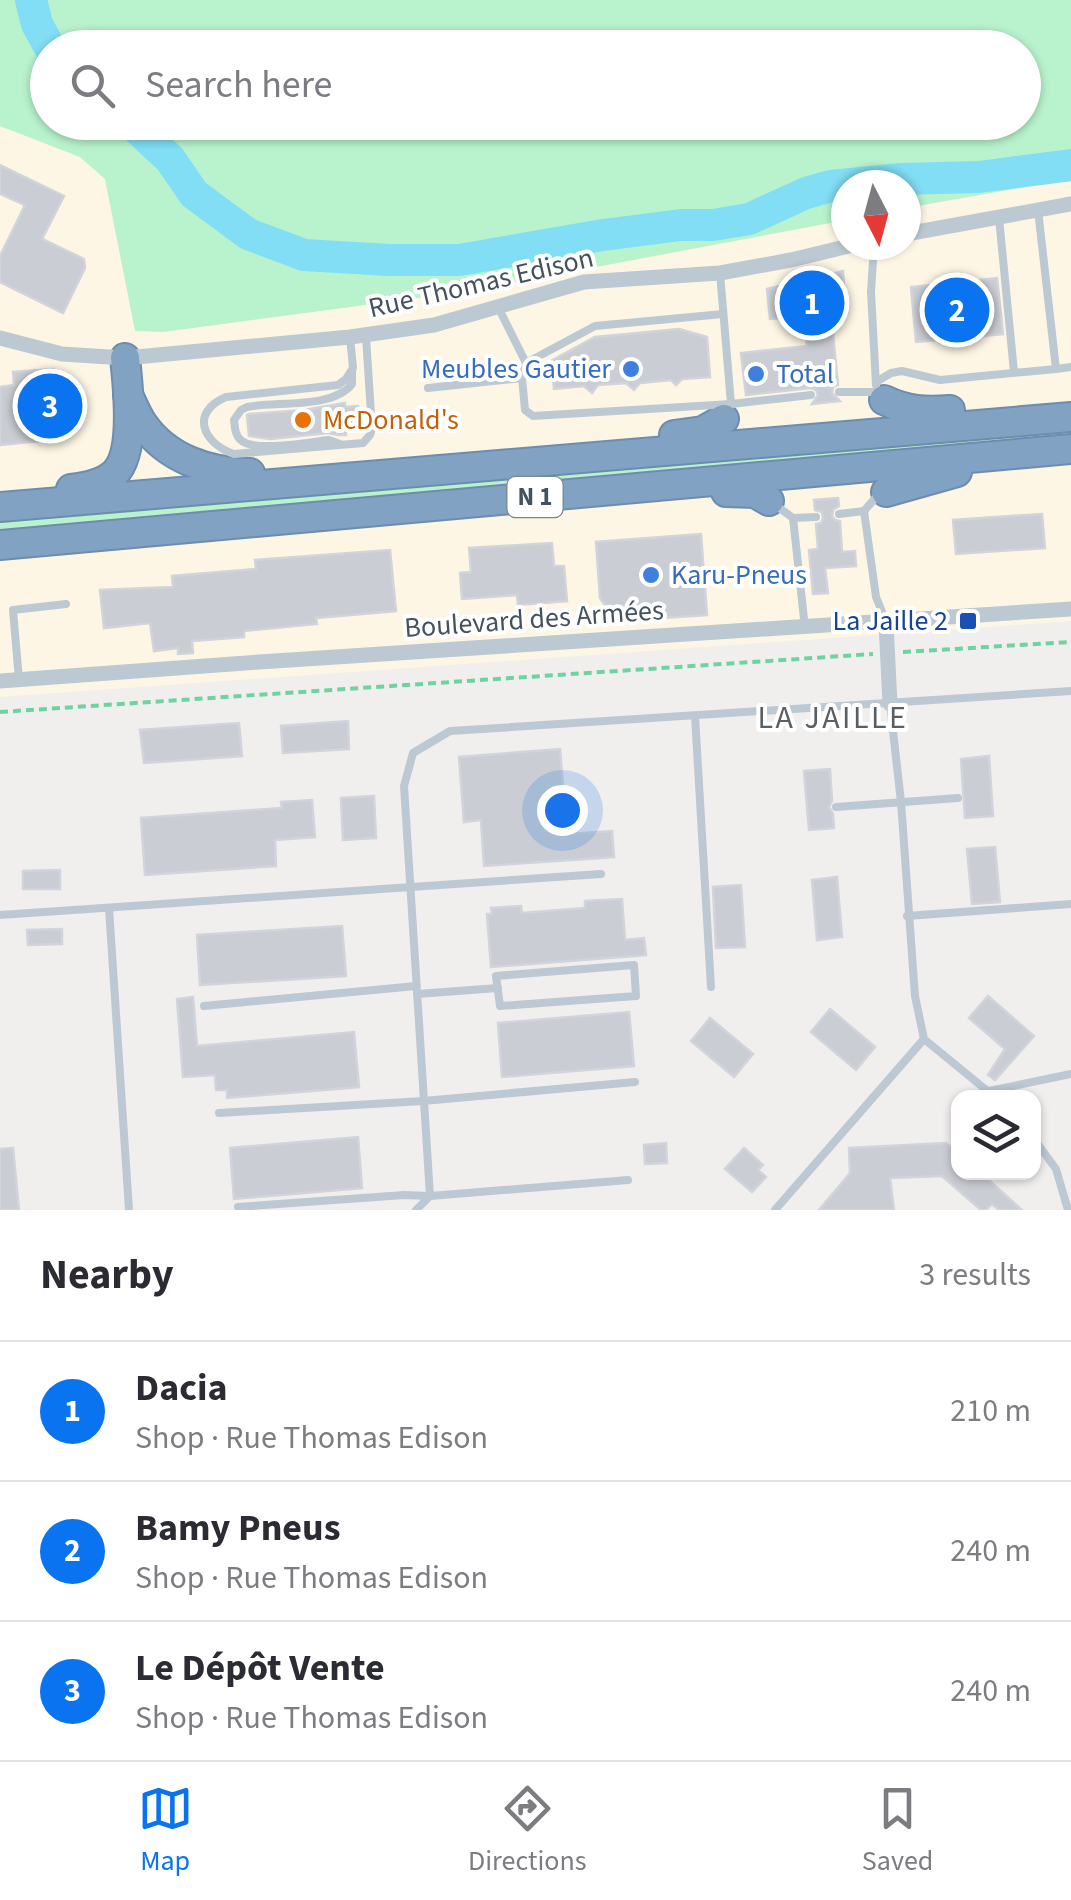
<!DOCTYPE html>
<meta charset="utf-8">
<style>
:root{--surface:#fff;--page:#f7f7f7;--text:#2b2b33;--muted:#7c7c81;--line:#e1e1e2;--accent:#0973f0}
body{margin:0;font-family:"Source Sans 3",sans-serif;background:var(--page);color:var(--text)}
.controls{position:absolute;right:30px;bottom:30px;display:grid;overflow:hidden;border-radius:20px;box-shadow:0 2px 8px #0004}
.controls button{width:90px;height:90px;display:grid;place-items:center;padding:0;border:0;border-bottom:2px solid var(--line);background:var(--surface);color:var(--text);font:50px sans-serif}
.compass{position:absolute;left:831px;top:170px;width:90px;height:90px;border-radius:50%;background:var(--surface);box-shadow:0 2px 8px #0004;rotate:174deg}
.you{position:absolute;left:562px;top:810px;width:35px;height:35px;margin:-25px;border:8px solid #fff;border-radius:50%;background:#1a73e8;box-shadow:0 0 0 15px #1a73e833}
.badge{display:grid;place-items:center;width:65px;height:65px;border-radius:50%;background:var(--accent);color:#fff;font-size:32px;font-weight:700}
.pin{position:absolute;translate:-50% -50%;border:5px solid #fff;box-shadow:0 2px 10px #0006}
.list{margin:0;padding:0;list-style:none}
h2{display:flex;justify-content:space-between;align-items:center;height:130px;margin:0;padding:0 40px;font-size:42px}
h2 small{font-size:32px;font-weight:400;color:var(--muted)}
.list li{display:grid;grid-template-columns:65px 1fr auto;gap:30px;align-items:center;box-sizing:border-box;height:140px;padding:0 40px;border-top:2px solid var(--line)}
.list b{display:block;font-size:38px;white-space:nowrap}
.list p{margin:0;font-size:32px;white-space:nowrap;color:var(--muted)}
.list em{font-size:32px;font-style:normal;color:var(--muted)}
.icon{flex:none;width:55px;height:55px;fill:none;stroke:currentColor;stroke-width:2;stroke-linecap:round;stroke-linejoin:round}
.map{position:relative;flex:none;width:1071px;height:1210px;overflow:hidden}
.search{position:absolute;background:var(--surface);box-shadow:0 2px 8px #0004;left:30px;right:30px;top:30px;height:110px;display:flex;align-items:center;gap:25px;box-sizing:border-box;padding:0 35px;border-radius:55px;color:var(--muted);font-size:38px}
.sheet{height:550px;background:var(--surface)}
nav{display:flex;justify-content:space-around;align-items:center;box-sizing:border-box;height:140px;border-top:2px solid var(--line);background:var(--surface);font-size:28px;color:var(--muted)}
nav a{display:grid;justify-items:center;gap:5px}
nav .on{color:var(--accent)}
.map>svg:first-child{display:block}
.commercial{fill:#fdf6e5}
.green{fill:#b8f3cd;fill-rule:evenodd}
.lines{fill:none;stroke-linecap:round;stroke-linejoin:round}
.river{stroke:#81def4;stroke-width:32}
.building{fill:#cacdd3;stroke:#d1d4da;stroke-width:2.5}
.highway-casing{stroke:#6c8dad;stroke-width:32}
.path{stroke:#6dd49f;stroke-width:4;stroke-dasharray:8 5;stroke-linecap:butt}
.lane{stroke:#bdc9d2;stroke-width:8}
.street{stroke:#bdc9d2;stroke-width:15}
.highway{stroke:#81a2c2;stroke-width:28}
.shop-dot{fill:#3f7fe0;stroke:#fff;stroke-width:4}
.food-dot{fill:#e8710a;stroke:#fff;stroke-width:4}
.transit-dot{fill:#1a4fb4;stroke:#fff;stroke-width:4}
.labels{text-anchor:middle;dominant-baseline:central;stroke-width:8;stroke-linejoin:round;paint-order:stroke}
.shield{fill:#fff;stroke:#7d868e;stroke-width:2.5}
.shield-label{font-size:25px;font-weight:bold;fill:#45525d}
.street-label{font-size:28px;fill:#45525d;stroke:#fff}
.shop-label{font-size:28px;fill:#366cbe;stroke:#fff;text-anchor:start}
.food-label{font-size:28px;fill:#c56008;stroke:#fff;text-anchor:start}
.transit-label{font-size:28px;fill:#164399;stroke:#fff;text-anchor:end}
.quarter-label{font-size:32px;letter-spacing:2.5px;fill:#5a5f64;stroke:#fff}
</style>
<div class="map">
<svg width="1071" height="1210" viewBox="0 0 1071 1210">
<rect width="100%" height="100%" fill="#f1eeee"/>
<path class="commercial" d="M0 126 80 157 105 179 135 330 163 332 463 292 846 220V245H906V208L1071 179V621L0 697Z"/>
<g class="green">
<path d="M0 0H1071V179L906 208V185H846V220L463 292 163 332 135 331 105 179 80 157 0 126ZM48 48H1024V122H48Z"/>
<path d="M1071 428V439L0 532V519Z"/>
</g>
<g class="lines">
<g class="river">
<path d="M31 0 37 24 50 48"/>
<path d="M130 122 170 159 194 194 248 234 304 255 389 260H459L603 235 681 225H713L749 219 806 193 831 186 901 179 979 177 1071 165"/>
</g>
</g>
<g class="building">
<path d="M0 165 64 196 42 239 84 259 85 268 63 313 0 282V256L25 205 0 194Z"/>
<path d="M843 271 846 313 831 314 838 385 833 387 832 393 840 401 812 404 818 395 816 390 811 388 746 395 741 353 807 346 803 316 770 319 767 289Z"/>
<path d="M997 278 1003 334 916 342 911 287Z"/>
<path d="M679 329 707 337 710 377 682 379 676 385 671 380 640 383 634 390 626 383 598 385 592 393 584 386 554 389 551 361 595 337Z"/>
<path d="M53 369 61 439 0 445V387L14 385 13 372Z"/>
<path d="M345 403V407L358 406 360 430 346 431V435H338L328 433 271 439 249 436 247 415 249 414 304 410Z"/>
<path d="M838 498 839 506 833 510 832 516 835 520 840 521 842 552 855 551 856 566 825 568 828 593 813 594 809 550 818 549 816 524 821 523 823 518 822 512 815 510 814 500Z"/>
<path d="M1042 514 1045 548 956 554 953 520Z"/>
<path d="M701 534 707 615 616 621 600 598 596 542Z"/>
<path d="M552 543 554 566H564L567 601 518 605 517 595 462 599 460 573 471 572 469 548Z"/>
<path d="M390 550 396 611 316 618 317 624 244 631V637L192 641 193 653 178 654V648L154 651 150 623 104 628 100 590 173 587 172 576 256 569 255 560Z"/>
<path d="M348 721 349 749 283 753 281 726Z"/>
<path d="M239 723 242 756 144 763 140 730Z"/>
<path d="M560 749 567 834 612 831 614 857 484 866 481 820 464 822 459 757Z"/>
<path d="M989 756 993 816 965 818 961 759Z"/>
<path d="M830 769 832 801 829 807 833 814 834 828 809 830 804 771Z"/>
<path d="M374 796 376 838 343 840 341 798Z"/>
<path d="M312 800 315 837 275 840 276 866 145 875 141 818 282 808 281 802Z"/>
<path d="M995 847 1000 902 972 904 967 849Z"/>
<path d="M60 870V889H23V871Z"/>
<path d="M837 877 842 937 817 940 812 880Z"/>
<path d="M741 885 745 947 716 948 713 887Z"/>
<path d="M622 899 625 940 644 938 646 955 491 967 487 914H492L491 908 521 906 522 913 585 908V901Z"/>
<path d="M342 926 346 976 200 985 197 935Z"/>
<path d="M62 929V944L28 945 27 930Z"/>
<path d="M988 996 1034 1036 995 1080 988 1075 1005 1049 969 1018Z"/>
<path d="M193 997 197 1046 354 1032 359 1087 227 1098V1090H216L215 1075 183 1077 177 999Z"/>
<path d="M830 1009 875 1047 856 1070 811 1032Z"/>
<path d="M629 1012 634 1066 502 1077 498 1023Z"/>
<path d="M710 1018 753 1054 734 1077 691 1041Z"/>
<path d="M358 1137 362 1188 234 1199 230 1148Z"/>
<path d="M666 1143 667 1163 645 1164 644 1145Z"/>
<path d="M946 1143 958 1153V1172H980L1022 1210H999L992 1204 986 1210H981L942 1176 890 1178 894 1210H819L850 1173 849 1148Z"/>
<path d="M13 1148 19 1210H0V1149Z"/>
<path d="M744 1148 763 1165 758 1170 766 1177 752 1192 725 1169Z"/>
</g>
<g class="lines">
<defs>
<g id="highway">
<path d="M128 395C133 405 137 416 143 424 167 459 210 473 250 473"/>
<path d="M884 400C907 411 925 412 950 410"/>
<path d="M674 435 703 431 724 419"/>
<path d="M71 489C87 487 103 484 115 473 136 452 128 386 125 358"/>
<path d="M726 492 755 493 769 501"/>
<path d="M886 492 957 472"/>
<path d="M0 507 1071 417"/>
<path d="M0 545 1071 449"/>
</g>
</defs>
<use href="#highway" class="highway-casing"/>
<g class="path">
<path d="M903 652 1071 642"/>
<path d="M0 712 873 654"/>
</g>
<g class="lane">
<path d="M1038 210 1056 369 1071 367"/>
<path d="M999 218 1014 372"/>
<path d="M874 245 871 292 876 385"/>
<path d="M720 273 731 404 729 408"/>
<path d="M498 307 526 363 522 378 525 410 533 416 731 404 811 395"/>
<path d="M350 337 353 368 346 379 338 385 226 397C190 412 202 443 234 454L363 443 370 435 372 429 366 337"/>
<path d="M526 363 595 326 723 314"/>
<path d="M876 382 891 373 902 371 940 380 1056 369"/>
<path d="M428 388 522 378"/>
<path d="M839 392H876"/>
<path d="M340 444 329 440C310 442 256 452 242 441 235 436 235 428 234 420L241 410 247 407C276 401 333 409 352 384V372"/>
<path d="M774 504 793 518 816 517"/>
<path d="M864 511 876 597 885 619"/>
<path d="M839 514 864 511 878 495 882 493"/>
<path d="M793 518 805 628"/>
<path d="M19 680 13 610 66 604"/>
<path d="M890 704 901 802 915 996 924 1039 996 1098"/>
<path d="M695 716 711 987"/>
<path d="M836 807 958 798"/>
<path d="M109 908 129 1210"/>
<path d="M0 915 601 874"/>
<path d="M907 916 1071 904"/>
<path d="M634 965 636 996 500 1006 496 976Z"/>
<path d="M417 994 498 988"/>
<path d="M204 1006 416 986"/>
<path d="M989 1091 1071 1074"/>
<path d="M219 1113 423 1101 635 1082"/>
<path d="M1034 1139 1056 1169 1068 1210"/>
<path d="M238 1207 404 1195 430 1196 628 1180"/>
<path d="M416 1210 430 1196 404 786 413 753 450 731 1071 691"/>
<path d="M775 1210 924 1039"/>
</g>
<g class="street">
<path d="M906 234 1071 204"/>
<path d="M0 338 62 354 125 358 350 337 434 325 584 282 720 273 791 260 853 245"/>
<path d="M886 623 890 704"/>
<path d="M0 681 259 662 1071 609"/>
</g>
<use href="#highway" class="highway"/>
</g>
<g class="shop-dot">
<circle cx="631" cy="369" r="10"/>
<circle cx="756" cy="374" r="10"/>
<circle cx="651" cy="575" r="10"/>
</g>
<circle class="food-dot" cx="303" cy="420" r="10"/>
<rect class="transit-dot" x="958" y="611" width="20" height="20" rx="5"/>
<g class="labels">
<rect class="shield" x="507.5" y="477" width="55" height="40" rx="8"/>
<g class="shield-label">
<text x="535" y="497">N 1</text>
</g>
<g class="street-label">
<text transform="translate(481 283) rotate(-13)">Rue Thomas Edison</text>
<text transform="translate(534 619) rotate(-4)">Boulevard des Armées</text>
</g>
<g class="shop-label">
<text x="611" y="369" text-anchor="end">Meubles Gautier</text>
<text x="776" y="374">Total</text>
<text x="671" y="575">Karu-Pneus</text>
</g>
<g class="food-label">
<text x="323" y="420">McDonald's</text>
</g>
<g class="transit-label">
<text x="948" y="621">La Jaille 2</text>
</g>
<g class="quarter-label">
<text x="833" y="718">LA JAILLE</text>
</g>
</g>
</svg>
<div class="controls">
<button><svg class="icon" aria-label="layers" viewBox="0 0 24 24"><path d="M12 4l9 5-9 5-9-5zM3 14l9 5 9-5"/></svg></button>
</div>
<svg class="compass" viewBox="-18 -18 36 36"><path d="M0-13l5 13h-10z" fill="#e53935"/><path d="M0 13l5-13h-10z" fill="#7c7c81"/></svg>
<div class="you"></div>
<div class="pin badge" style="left:812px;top:303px">1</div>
<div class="pin badge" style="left:957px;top:310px">2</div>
<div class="pin badge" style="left:50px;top:406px">3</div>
<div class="search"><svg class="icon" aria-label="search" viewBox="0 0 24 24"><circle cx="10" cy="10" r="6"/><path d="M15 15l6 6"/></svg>Search here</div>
</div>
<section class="sheet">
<h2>Nearby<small>3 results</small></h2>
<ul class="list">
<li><span class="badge">1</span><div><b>Dacia</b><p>Shop · Rue Thomas Edison</p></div><em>210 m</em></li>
<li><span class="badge">2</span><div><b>Bamy Pneus</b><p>Shop · Rue Thomas Edison</p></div><em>240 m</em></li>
<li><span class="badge">3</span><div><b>Le Dépôt Vente</b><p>Shop · Rue Thomas Edison</p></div><em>240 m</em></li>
</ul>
</section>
<nav>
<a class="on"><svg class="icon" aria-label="map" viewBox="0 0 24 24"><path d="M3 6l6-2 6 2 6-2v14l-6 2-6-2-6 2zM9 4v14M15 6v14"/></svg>Map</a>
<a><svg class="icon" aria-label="directions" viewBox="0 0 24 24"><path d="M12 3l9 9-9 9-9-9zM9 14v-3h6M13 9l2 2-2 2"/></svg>Directions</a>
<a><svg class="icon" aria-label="saved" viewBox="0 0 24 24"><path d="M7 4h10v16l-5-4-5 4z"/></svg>Saved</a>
</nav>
